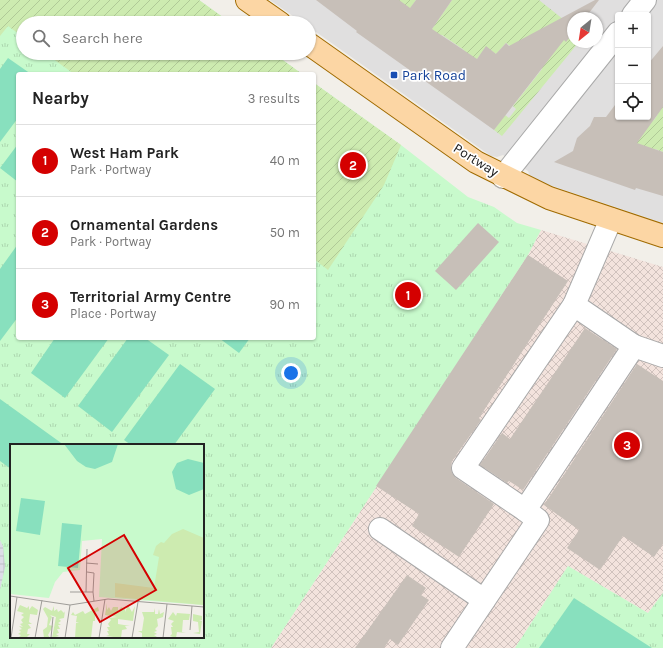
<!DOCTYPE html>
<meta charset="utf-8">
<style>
:root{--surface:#fff;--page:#f2f2f2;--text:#222;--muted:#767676;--line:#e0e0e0;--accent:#d40000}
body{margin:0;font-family:Karla,sans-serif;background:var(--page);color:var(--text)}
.controls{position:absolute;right:12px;top:12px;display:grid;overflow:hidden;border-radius:4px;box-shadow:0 1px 3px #0004}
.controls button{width:36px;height:36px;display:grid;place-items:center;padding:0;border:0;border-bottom:1px solid var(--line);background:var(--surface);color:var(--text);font:20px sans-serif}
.compass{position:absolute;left:567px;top:12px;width:36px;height:36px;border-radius:50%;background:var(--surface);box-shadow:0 1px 3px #0004;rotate:210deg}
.you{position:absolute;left:291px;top:373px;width:14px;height:14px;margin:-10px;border:3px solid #fff;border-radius:50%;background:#1a73e8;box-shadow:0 0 0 6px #1a73e833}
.badge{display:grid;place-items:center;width:26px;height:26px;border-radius:50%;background:var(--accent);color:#fff;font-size:13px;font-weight:700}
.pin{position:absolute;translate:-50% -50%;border:2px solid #fff;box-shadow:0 1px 4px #0006}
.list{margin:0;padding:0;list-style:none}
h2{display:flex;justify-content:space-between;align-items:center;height:52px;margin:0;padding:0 16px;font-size:17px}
h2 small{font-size:13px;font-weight:400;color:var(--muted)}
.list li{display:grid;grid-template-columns:26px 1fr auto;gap:12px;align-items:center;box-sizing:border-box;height:72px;padding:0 16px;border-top:1px solid var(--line)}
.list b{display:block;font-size:15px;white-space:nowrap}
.list p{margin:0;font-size:13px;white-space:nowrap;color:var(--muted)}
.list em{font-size:13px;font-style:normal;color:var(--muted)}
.icon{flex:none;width:22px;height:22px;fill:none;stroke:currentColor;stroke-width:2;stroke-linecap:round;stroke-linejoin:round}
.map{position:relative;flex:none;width:663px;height:648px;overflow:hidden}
.search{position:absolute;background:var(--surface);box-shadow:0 1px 3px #0004;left:16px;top:16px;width:300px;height:44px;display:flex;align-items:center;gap:10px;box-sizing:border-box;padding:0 14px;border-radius:22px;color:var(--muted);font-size:15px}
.panel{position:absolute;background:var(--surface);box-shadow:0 1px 3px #0004;left:16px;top:72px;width:300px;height:268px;border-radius:4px}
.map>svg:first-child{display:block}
.residential{fill:#e0dfdf;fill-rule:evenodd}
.military{fill:url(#military-cross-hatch)}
.park{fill:url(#park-tufts);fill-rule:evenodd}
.garden{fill:url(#garden-furrows)}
.pitch{fill:#88e0be}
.plaza{fill:url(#plaza-grid)}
.building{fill:#c7bfb8}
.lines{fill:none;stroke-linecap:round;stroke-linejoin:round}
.minor-casing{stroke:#a9a9a9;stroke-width:24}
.major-casing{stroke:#a06b00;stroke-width:24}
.minor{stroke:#fff;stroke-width:22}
.major{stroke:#fcd6a4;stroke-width:22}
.transit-dot{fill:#1a4fb4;stroke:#fff;stroke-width:1.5}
.labels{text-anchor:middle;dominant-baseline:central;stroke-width:3.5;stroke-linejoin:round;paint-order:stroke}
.transit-label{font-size:14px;fill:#164399;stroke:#fff;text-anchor:start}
.street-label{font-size:14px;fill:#222;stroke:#fff}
.inset-road{fill:none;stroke:#9f9d99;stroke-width:1}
.view{fill:#d40000;fill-opacity:0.15;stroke:#d40000;stroke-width:2}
.inset-edge{fill:none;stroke:#222;stroke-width:2}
</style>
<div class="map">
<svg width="663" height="648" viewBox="0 0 663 648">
<defs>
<pattern id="military-cross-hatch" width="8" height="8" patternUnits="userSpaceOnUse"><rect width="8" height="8" fill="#f3e3dd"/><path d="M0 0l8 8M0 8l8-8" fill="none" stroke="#d0c2bd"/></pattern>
<pattern id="park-tufts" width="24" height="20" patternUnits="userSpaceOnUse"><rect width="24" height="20" fill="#c8facc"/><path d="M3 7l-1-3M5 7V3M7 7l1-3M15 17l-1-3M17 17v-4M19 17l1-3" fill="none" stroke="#acd6af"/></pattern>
<pattern id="garden-furrows" width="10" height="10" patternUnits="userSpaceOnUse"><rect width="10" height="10" fill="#cdebb0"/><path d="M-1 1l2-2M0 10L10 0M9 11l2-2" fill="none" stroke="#b0c997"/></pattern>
<pattern id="plaza-grid" width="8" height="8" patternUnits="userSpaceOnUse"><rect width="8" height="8" fill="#dddde8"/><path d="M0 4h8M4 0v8" fill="none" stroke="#bdbdc7"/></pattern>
</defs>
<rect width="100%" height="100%" fill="#f2efe9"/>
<path class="residential" d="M270 0H663V223L534 180 530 177 528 171 503 155 497 157 491 156 309 27V23H303ZM618 15H648V117H618ZM573 18H597V42H573Z"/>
<path class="military" d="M541 230 663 267V593L648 613 568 566 515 648H271L528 255Z"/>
<g class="park">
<path d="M0 0H199L231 23H23V53H273L302 74H18V338H314V83L401 145 468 197 494 207 517 223 541 230 528 255 271 648H0ZM11 445H203V637H11Z"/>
<path d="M568 566 648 613 663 593V648H515Z"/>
</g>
<g class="garden">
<path d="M0 0H199L231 23H23V37L8 26 0 36Z"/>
<path d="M399 0H416L400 23Z"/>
<path d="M452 0H539L573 27V42H579L502 136 494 130 505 115 509 118 516 109 513 106 542 69 506 43 496 54 486 47 469 70 464 50 442 35 425 39Z"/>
<path d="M45 53H273L302 74H74Z"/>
<path d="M314 83 401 145 384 185 328 270 314 259Z"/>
<path d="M663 93V152L655 149 653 157 605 140 618 117 649 122 654 120 658 114 650 109Z"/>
</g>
<g class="pitch">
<path d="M8 58 31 74H18V118L0 142V69Z"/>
<path d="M18 144V182L0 168Z"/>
<path d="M18 244V317L0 341V269Z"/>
<path d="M55 338H109L65 398 31 373Z"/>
<path d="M128 338H145L169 355 112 432 78 406Z"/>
<path d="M219 338H250L239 353Z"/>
<path d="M180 364 215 389 174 445H131L124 440Z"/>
<path d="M0 399 64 445H11V469L0 461Z"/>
<path d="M574 598 652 648H539Z"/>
</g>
<path class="plaza" d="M0 540 3 546 5 567 0 590Z"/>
<g class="building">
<path d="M316 0H399L410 8 416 0H452L432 29 477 59 486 46 496 54 506 43 509 46 595 0H599L585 18H573V33L566 42 564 40 494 130 356 32 357 31Z"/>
<path d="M663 46V107L637 143 663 152V196L636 188 635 190 554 162 573 151 577 138 590 126 594 117H606L618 101V117H648V64Z"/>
<path d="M478 223 499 242 456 290 435 271Z"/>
<path d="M528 255 568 281 479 418 481 420 452 461 451 467 452 473 456 478 494 504 459 557 412 526 419 514 376 486Z"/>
<path d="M585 328 617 349 523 490 509 481 507 483 480 465 502 433 510 439Z"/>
<path d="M637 364 663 381V544L654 557 623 536 600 570 567 548 579 530 544 505Z"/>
<path d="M407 575 426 588 421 595 429 600 398 645 390 639 384 648H355Z"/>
</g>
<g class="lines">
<defs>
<g id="minor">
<path d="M633 15 645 0"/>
<path d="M503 177 618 33"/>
<path d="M634 346 663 356"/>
<path d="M525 510 463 468 574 305"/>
<path d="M380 529 484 600"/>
<path d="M452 648 538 520 525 510 634 346 574 305 611 219"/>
</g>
<g id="major">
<path d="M247 0 280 23"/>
<path d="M309 44 476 162 549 198 663 236"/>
</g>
</defs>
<use href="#minor" class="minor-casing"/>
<use href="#major" class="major-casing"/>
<use href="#minor" class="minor"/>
<use href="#major" class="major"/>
</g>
<rect class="transit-dot" x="390" y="71" width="8" height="8" rx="2"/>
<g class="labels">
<g class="transit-label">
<text x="402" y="75">Park Road</text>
</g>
<g class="street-label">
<text transform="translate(476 160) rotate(32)">Portway</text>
</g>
</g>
<g transform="translate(10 444)">
<rect width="194" height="194" fill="#f2efe9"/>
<path d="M0 0H194V161L89 153 92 95 72 97 70 126 53 128 45 138 39 154 0 150Z" fill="#c8facc"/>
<path d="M173 85 194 94V161L105 153V139L144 144 149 113 143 111 146 102 151 98 154 99 162 90ZM97 159V166L99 163 101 167 103 163H108V168L111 163 115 165V161V168L118 161 122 168 125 162 123 177 108 175V180L120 182H115L117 185 112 186 111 194 96 192 99 191 97 187H99L97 183H100L98 180 101 176 99 174 107 173 95 171ZM10 161 17 164 19 162V166L22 162 28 166 27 171 20 170 19 178 22 180H18L21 184 18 185 17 190H20L16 194H8L11 191 8 190 11 188 9 186 12 185 9 182 13 183 10 180 13 179 11 176 14 173 11 171 14 169 7 167ZM44 162V167L47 165 48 168 51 166 54 169 55 167 54 174 49 175 51 177 48 179 51 181H48L50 185H47L49 189 46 190 49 192 42 194 46 173 40 171 42 173 39 181 43 182 38 191 40 194H34L33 186 37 183 38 174 33 165 35 163 42 167ZM88 163 89 167 85 168V177H83L81 194H62H65L66 179 69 178H66L67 172 61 171 63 168 65 171 73 167 75 170ZM145 164V170H148L149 165 150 170 154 168 153 173 147 175 148 182 145 185 147 187 144 188 147 190 144 191 147 193 132 194V189L128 187H132L134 174 132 168H144ZM163 168 166 172 167 169 180 170 179 176H173L172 188 176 189 167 188 166 194 160 192 162 190 161 183H163L161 180 164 177 158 175ZM183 170 192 172V176H189L192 177 190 190 183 189 189 188 188 178 183 177Z" fill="#cdebb0"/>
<path d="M54 0H108L102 18 85 25 76 23 67 17ZM178 15 194 19V45L179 51 166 45 162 28 167 19ZM11 54 35 57 30 91 6 87ZM52 79 72 81 68 124 48 122Z" fill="#88e0be"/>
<path class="inset-road" d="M77 105 76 148H83L84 157M76 119 88 120M77 128 84 129 83 148M60 148H76M0 152 60 161 98 155 194 163M180 186 182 162M1 194 7 153M25 194 32 156M41 194 43 173M55 194 60 161M89 194 95 155M122 194 128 158M153 194 157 160"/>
<path class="view" d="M114 91 146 146 90 178 58 124Z"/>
<rect width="194" height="194" class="inset-edge"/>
</g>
</svg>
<div class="controls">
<button>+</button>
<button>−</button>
<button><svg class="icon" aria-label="locate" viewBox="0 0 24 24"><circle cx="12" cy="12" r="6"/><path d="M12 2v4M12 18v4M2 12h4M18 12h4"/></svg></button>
</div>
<svg class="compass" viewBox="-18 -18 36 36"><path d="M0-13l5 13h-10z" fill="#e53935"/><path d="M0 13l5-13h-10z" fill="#767676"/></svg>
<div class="you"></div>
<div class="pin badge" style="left:408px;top:295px">1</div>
<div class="pin badge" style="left:353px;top:165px">2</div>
<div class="pin badge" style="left:627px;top:445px">3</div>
<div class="search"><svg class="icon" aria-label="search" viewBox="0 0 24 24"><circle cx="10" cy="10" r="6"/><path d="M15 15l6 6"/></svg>Search here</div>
<section class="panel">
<h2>Nearby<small>3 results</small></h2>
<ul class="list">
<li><span class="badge">1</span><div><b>West Ham Park</b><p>Park · Portway</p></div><em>40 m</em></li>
<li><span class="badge">2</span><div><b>Ornamental Gardens</b><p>Park · Portway</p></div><em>50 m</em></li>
<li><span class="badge">3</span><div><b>Territorial Army Centre</b><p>Place · Portway</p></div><em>90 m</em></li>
</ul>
</section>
</div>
